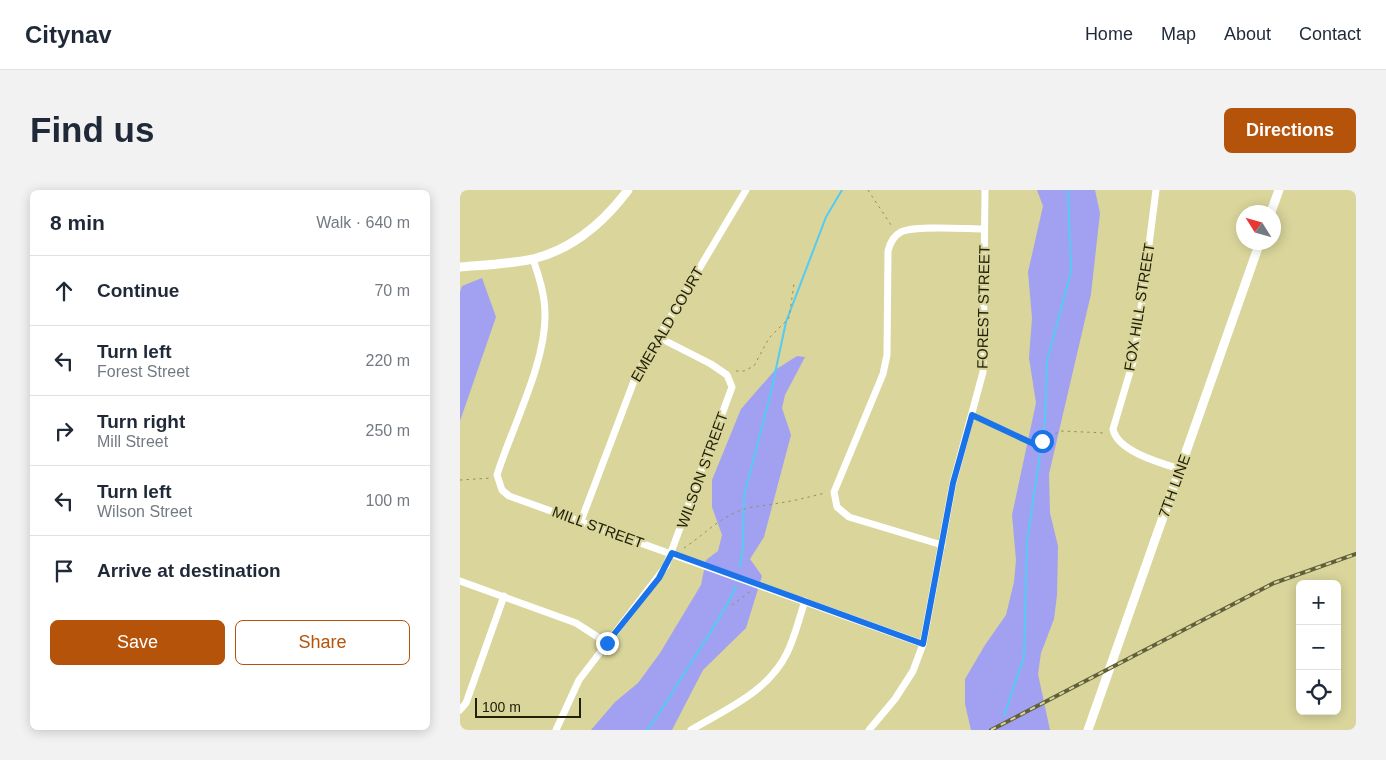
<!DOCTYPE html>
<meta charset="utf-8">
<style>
:root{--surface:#fff;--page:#f2f2f3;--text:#1f2937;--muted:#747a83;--line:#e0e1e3;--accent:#b45309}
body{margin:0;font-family:Helvetica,sans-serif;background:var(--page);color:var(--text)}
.controls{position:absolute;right:15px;bottom:15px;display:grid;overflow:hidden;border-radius:8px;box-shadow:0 2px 12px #0003}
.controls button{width:45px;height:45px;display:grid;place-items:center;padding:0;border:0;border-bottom:1px solid var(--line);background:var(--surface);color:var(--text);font:25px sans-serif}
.compass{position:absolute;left:776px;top:15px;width:45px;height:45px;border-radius:50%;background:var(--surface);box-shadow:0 2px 12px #0003;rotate:307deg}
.scale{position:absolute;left:15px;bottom:12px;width:106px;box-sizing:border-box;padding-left:5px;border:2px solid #222009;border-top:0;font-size:14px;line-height:18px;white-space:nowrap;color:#222009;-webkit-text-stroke:4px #d9d59b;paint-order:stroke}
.stop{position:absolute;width:15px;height:15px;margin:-11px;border:4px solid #1a73e8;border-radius:50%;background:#fff}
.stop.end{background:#1a73e8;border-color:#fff;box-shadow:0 1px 5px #0008}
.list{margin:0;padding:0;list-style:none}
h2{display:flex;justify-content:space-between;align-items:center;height:65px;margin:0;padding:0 20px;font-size:21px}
h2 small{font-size:16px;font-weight:400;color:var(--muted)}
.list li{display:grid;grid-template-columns:32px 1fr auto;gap:15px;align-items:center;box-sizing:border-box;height:70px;padding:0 20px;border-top:1px solid var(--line)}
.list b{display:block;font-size:19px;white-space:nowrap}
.list p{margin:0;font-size:16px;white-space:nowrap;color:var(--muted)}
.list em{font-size:16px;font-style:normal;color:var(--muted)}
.actions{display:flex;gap:10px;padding:15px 20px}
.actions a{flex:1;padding:11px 0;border:1px solid var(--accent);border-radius:8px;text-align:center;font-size:18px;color:var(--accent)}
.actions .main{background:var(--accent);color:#fff}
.icon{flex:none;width:28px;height:28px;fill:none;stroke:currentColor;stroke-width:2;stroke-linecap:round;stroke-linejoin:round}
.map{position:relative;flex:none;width:896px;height:540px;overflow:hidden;border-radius:8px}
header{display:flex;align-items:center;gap:30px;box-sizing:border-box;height:70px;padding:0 25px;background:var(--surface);border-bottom:1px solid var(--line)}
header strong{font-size:24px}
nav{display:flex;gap:28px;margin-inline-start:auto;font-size:18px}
.intro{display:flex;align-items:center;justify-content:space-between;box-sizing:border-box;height:120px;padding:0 30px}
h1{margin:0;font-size:35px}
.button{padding:12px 22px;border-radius:8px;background:var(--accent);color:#fff;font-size:18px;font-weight:700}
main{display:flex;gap:30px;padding:0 30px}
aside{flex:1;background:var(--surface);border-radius:8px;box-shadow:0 2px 12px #0003}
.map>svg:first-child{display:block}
.green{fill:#a2a0f1}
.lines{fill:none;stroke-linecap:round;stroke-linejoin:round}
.stream{stroke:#54cbf4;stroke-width:2}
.path{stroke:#939063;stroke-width:1;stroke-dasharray:2.5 4;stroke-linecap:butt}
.minor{stroke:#fff;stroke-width:7}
.tertiary{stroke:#fff;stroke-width:9}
.rail-casing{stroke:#62603c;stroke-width:4}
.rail{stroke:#d9d59b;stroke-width:2;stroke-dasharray:5.5;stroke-linecap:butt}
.route{stroke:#1a73e8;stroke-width:6}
.labels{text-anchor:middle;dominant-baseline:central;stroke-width:4.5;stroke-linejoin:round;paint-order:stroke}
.street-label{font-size:15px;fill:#222009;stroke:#d9d59b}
</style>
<header>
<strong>Citynav</strong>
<nav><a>Home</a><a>Map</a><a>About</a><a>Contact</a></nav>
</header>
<div class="intro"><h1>Find us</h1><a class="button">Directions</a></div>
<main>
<aside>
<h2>8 min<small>Walk · 640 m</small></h2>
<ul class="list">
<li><svg class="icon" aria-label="ahead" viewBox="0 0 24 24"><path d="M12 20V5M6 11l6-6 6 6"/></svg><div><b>Continue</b></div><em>70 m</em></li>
<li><svg class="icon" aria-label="left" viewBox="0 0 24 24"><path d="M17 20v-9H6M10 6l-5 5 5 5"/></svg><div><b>Turn left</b><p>Forest Street</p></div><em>220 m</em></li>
<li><svg class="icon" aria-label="right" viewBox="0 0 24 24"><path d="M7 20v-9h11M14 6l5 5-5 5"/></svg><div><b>Turn right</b><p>Mill Street</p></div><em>250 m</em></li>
<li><svg class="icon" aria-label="left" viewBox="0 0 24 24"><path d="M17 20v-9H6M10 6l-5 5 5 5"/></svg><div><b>Turn left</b><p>Wilson Street</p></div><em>100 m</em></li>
<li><svg class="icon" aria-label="arrive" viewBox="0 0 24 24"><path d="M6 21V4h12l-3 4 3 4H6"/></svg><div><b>Arrive at destination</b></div></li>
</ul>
<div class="actions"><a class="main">Save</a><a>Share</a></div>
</aside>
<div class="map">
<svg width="896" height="540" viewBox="0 0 896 540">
<rect width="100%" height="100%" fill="#d9d59b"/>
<g class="green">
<path d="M577 0H635L640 23 631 104 589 284 590 323 598 356 597 405 594 429 581 463 578 484 590 540H511L505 514V489L525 455 546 425 554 392 556 370 552 325 576 213 569 168 572 128 568 82 583 16Z"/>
<path d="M22 88 36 127 0 231V102L2 96Z"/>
<path d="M337 166 345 167 325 205 322 218 331 245 304 347 290 369 302 386 286 438 243 480 212 540H131L155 512 178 493 200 463 241 395 246 370 258 361 262 345 252 317V290L281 219 315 180Z"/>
</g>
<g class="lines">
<g class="stream">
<path d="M280 377 283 357 284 306 311 202 326 132 366 27 382 0"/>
<path d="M544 526 564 467 567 351 585 231 587 171 611 82 608 0"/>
<path d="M187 540C200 524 208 509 219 492 239 458 260 432 276 396"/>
</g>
<g class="path">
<path d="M408 0 431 35"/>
<path d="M276 181H284L294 176 309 148 329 128 334 94"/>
<path d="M519 228 574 254 601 241 646 243"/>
<path d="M0 290 32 288"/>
<path d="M224 358C241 347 255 332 274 323 288 316 304 316 319 313 334 311 349 307 365 303"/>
<path d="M272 415 291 401"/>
</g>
<g class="minor">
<path d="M696 0 675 165 653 239C657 261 700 273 720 279"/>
<path d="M73 69C79 87 85 105 85 124 86 173 52 237 37 285L42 300 49 306 463 454"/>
<path d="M121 331 177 183 286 0"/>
<path d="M482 355 389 327 377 317 374 302 423 184 427 165 428 61C430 53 433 46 441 42 454 35 507 39 524 39"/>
<path d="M0 391 116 433 147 453"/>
<path d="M0 520 6 513 44 406"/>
<path d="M96 540 119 490 206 376 272 197 267 185 251 174 198 147"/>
<path d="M231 540C266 519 308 502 327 463 335 447 339 428 345 411"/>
<path d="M409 540 435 509 453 481 463 454 493 293 523 182 525 0"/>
</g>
<g class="tertiary">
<path d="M811 22 819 0"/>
<path d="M0 77C24 75 50 74 73 69 113 59 144 32 168 0"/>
<path d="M628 540 800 52"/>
</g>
<defs>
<path id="rail" d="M531 540 814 393 896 364"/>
</defs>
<use href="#rail" class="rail-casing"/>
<use href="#rail" class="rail"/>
</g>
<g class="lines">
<path class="route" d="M147 453 199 388 212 363 463 454 493 293 512 225 574 254 582 251"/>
</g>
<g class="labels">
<g class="street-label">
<text transform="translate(523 117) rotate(-89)">FOREST STREET</text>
<text transform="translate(679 117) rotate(-81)">FOX HILL STREET</text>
<text transform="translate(207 134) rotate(-60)">EMERALD COURT</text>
<text transform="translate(242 280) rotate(-70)">WILSON STREET</text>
<text transform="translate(714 296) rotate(-70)">7TH LINE</text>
<text transform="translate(138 337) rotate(20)">MILL STREET</text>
</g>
</g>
</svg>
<div class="controls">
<button>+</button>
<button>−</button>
<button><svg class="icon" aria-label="locate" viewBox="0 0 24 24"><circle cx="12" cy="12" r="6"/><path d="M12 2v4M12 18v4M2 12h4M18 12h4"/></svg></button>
</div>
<svg class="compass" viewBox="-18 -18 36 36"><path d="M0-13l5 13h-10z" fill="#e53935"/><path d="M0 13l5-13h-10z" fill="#747a83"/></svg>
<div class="scale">100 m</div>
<div class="stop" style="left:582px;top:251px"></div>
<div class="stop end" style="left:147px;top:453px"></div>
</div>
</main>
